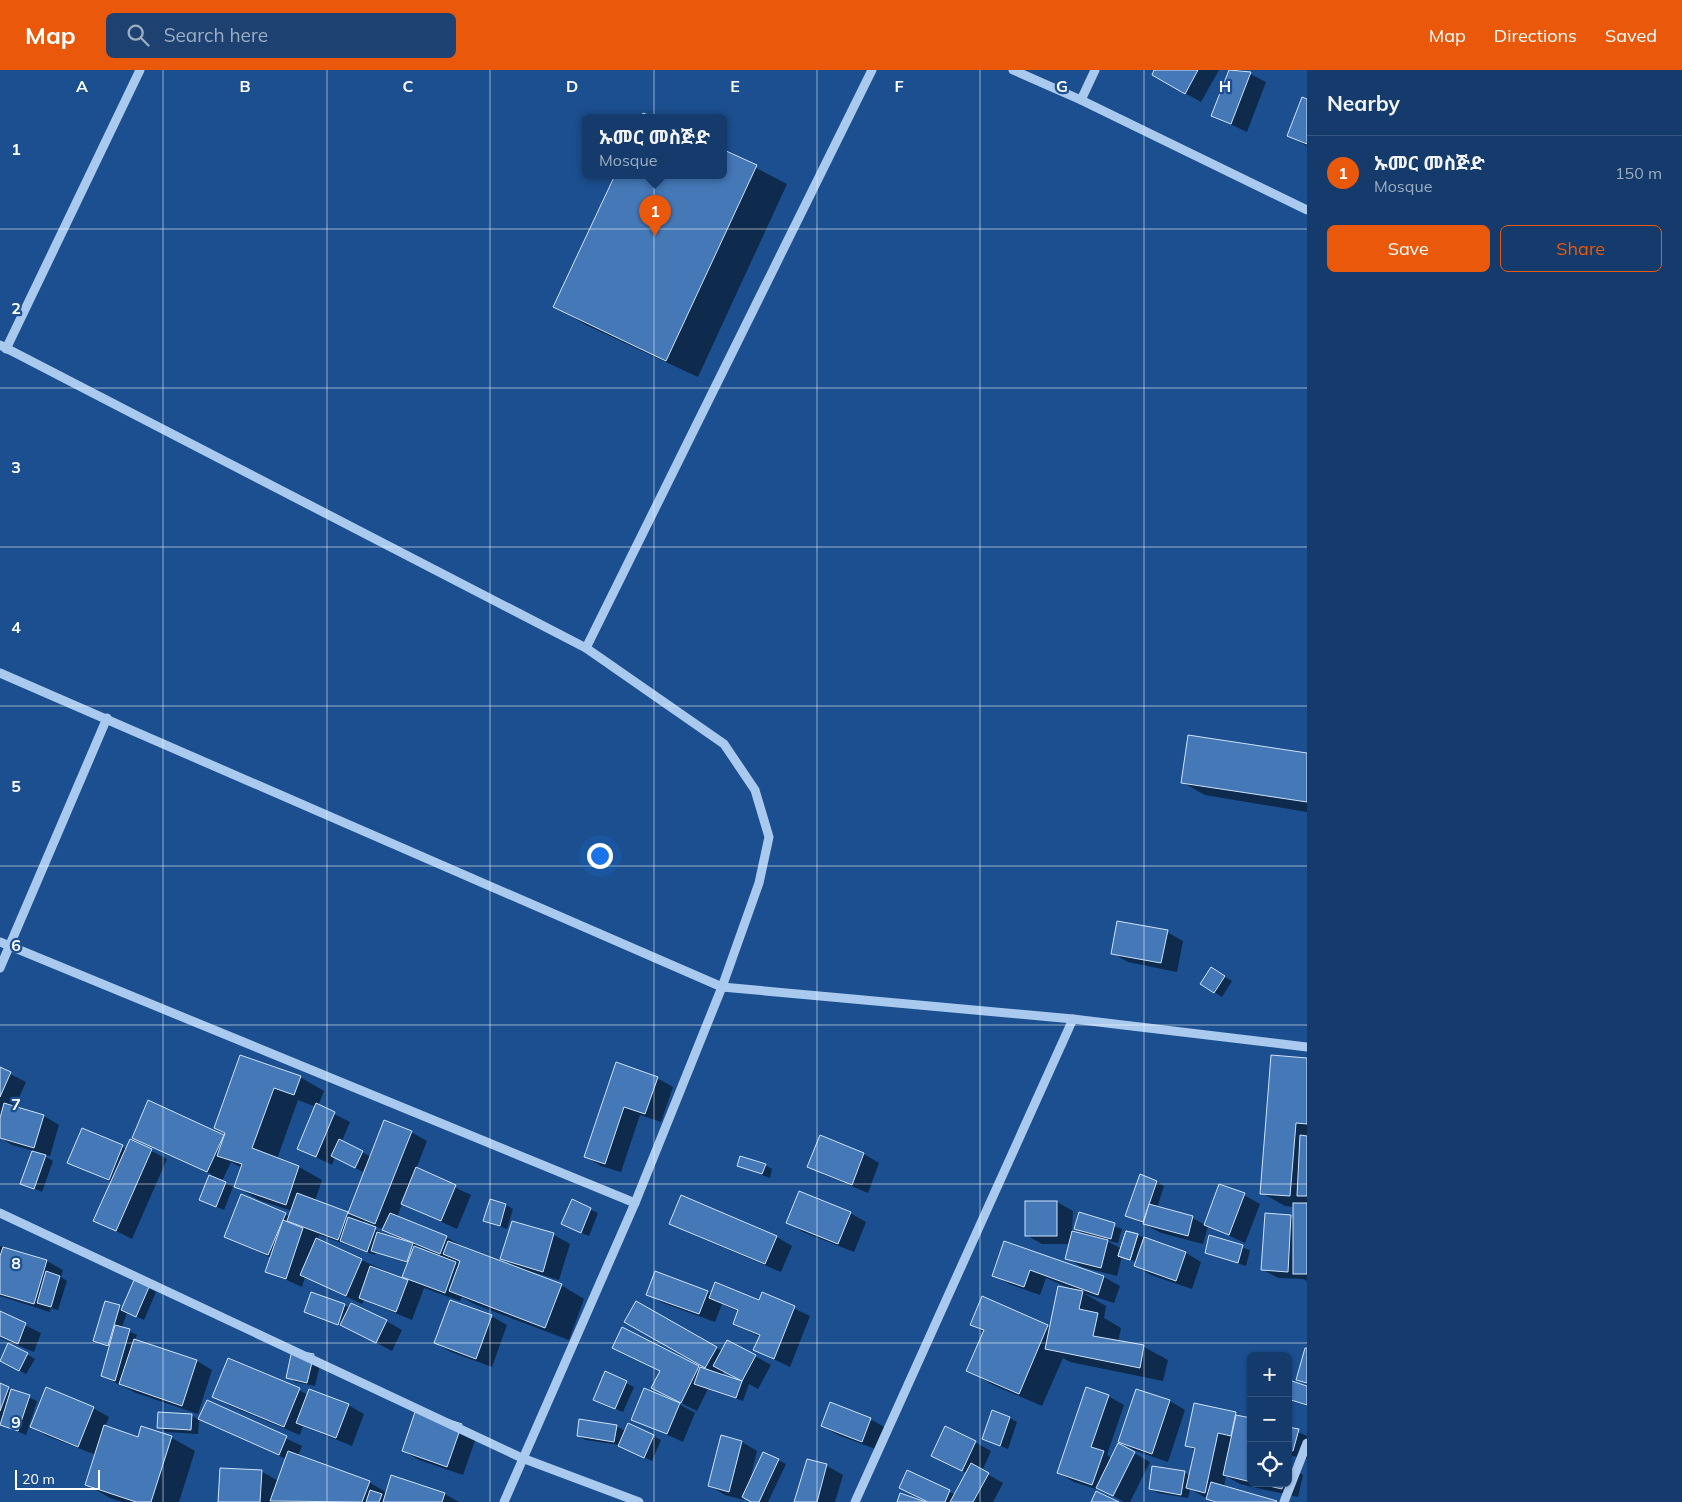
<!DOCTYPE html>
<meta charset="utf-8">
<style>
:root{--surface:#143b6b;--page:#1d4271;--text:#f1f3f6;--muted:#9dadc1;--line:#33557e;--accent:#ea580c}
body{margin:0;font-family:Mulish,"Noto Sans Ethiopic",sans-serif;background:var(--page);color:var(--text)}
.controls{position:absolute;right:15px;bottom:15px;display:grid;overflow:hidden;border-radius:8px;box-shadow:0 1px 4px #0004}
.controls button{width:45px;height:45px;display:grid;place-items:center;padding:0;border:0;border-bottom:1px solid var(--line);background:var(--surface);color:var(--text);font:25px sans-serif}
.scale{position:absolute;left:15px;bottom:12px;width:85px;box-sizing:border-box;padding-left:5px;border:2px solid #fff;border-top:0;font-size:14px;line-height:18px;white-space:nowrap;color:#fff;-webkit-text-stroke:4px #1b4f8f;paint-order:stroke}
.you{position:absolute;left:599px;top:785px;width:18px;height:18px;margin:-12px;border:4px solid #fff;border-radius:50%;background:#1a73e8;box-shadow:0 0 0 8px #1a73e833}
.badge{display:grid;place-items:center;width:32px;height:32px;border-radius:50%;background:var(--accent);color:#fff;font-size:16px;font-weight:700}
.pin{position:absolute;translate:-50% -41px;filter:drop-shadow(0 1px 2px #0008)}
.pin::after{content:'';position:absolute;top:26px;width:18px;height:15px;background:inherit;clip-path:polygon(0 0,100% 0,50% 100%)}
.popup{position:absolute;left:582px;top:44px;width:145px;height:65px;box-sizing:border-box;display:grid;place-content:center;border-radius:8px;background:var(--surface);filter:drop-shadow(0 1px 4px #0005);font-size:16px;white-space:nowrap;color:var(--muted)}
.popup b{font-size:19px;color:var(--text)}
.popup::after{content:'';position:absolute;left:50%;top:100%;margin-left:-10px;border:10px solid transparent;border-top-color:var(--surface)}
.list{margin:0;padding:0;list-style:none}
h2{display:flex;justify-content:space-between;align-items:center;height:65px;margin:0;padding:0 20px;font-size:21px}
h2 small{font-size:16px;font-weight:400;color:var(--muted)}
.list li{display:grid;grid-template-columns:32px 1fr auto;gap:15px;align-items:center;box-sizing:border-box;height:75px;padding:0 20px;border-top:1px solid var(--line)}
.list b{display:block;font-size:19px;white-space:nowrap}
.list p{margin:0;font-size:16px;white-space:nowrap;color:var(--muted)}
.list em{font-size:16px;font-style:normal;color:var(--muted)}
.actions{display:flex;gap:10px;padding:15px 20px}
.actions a{flex:1;padding:11px 0;border:1px solid var(--accent);border-radius:8px;text-align:center;font-size:18px;color:var(--accent)}
.actions .main{background:var(--accent);color:#fff}
.icon{flex:none;width:28px;height:28px;fill:none;stroke:currentColor;stroke-width:2;stroke-linecap:round;stroke-linejoin:round}
.map{position:relative;flex:none;width:1307px;height:1432px;overflow:hidden}
header{display:flex;align-items:center;gap:30px;box-sizing:border-box;height:70px;padding:0 25px;background:var(--accent);color:#fff}
header strong{font-size:24px}
nav{display:flex;gap:28px;margin-inline-start:auto;font-size:18px}
.search{width:350px;height:45px;background:var(--page);display:flex;align-items:center;gap:12px;box-sizing:border-box;padding:0 18px;border-radius:8px;color:var(--muted);font-size:19px}
main{display:flex}
aside{flex:1;background:var(--surface)}
.map>svg:first-child{display:block}
.shadow{fill:#0007;fill-rule:evenodd}
.building{fill:#4478b7;stroke:#cfe3fa}
.lines{fill:none;stroke-linecap:round;stroke-linejoin:round}
.minor{stroke:#a9c9ee;stroke-width:9}
.grid{fill:none;stroke:#fff;stroke-width:1;stroke-opacity:0.55}
.grid-label{font-size:16px;text-anchor:middle;font-weight:bold;fill:#fff;stroke:#1b4f8f;stroke-width:4.5;stroke-linejoin:round;paint-order:stroke}
</style>
<header>
<strong>Map</strong>
<div class="search"><svg class="icon" aria-label="search" viewBox="0 0 24 24"><circle cx="10" cy="10" r="6"/><path d="M15 15l6 6"/></svg>Search here</div>
<nav><a>Map</a><a>Directions</a><a>Saved</a></nav>
</header>
<main>
<div class="map">
<svg width="1307" height="1432" viewBox="0 0 1307 1432">
<rect width="100%" height="100%" fill="#1b4f8f"/>
<g class="shadow">
<path d="M1156 0H1219L1201 32 1169 14Z"/>
<path d="M1230 0H1242L1266 12 1247 62 1213 46Z"/>
<path d="M1307 31V76L1288 65Z"/>
<path d="M724 81 787 114 698 307 586 255 555 237 616 105H724Z"/>
<path d="M1307 685V742L1205 725 1182 712Z"/>
<path d="M1167 862 1183 871 1177 902 1128 892 1112 883Z"/>
<path d="M1219 903 1232 911 1222 927 1202 914Z"/>
<path d="M241 986 300 1007 324 1021 318 1036 350 1052 342 1071 371 1087 411 1062 427 1071 416 1099 471 1125 457 1159 402 1134 397 1147 446 1167 462 1176 515 1196 502 1189 512 1152 554 1165 570 1174 559 1210 529 1201V1203L561 1215 584 1229 569 1270 474 1234 462 1227 460 1231 424 1218 412 1250 364 1230 362 1234 305 1207 302 1217 267 1201 271 1188 226 1166 285 1144 290 1147 292 1141 259 1130 235 1116 242 1098 231 1092 222 1111 233 1117 224 1140 208 1133 201 1129 211 1104 133 1067 149 1032 225 1067 226 1064 215 1058ZM298 1030 316 1037 299 1079 332 1095 335 1087 363 1102 365 1097 367 1098 348 1145 315 1131 322 1110 299 1097 277 1089ZM364 1151 384 1160 401 1170 382 1165 383 1163 363 1154ZM319 1165 375 1185 376 1182 409 1194 403 1209 318 1170ZM420 1177 431 1182 430 1184 419 1180ZM456 1190 461 1194 459 1196Z"/>
<path d="M1307 989V1211L1303 1209 1278 1208 1262 1199 1266 1145 1294 1148V1137L1285 1136 1262 1123Z"/>
<path d="M617 994 657 1008 673 1017 661 1052 640 1045 621 1102 601 1096 586 1087Z"/>
<path d="M0 999 26 1012 15 1037 44 1046 59 1055 50 1086 43 1085 53 1091 42 1122 22 1113 34 1081 12 1075 1 1068 0 1071Z"/>
<path d="M82 1060 127 1079 130 1070 167 1089 132 1169 95 1150 111 1112 69 1092Z"/>
<path d="M864 1084 879 1093 868 1123 825 1105 809 1096Z"/>
<path d="M765 1095 772 1099 770 1108 739 1096Z"/>
<path d="M1157 1112 1164 1116 1157 1138 1193 1148 1205 1155 1244 1125 1260 1134 1245 1173 1208 1156 1203 1174 1161 1163 1126 1145Z"/>
<path d="M572 1131 598 1143 589 1166 570 1158Z"/>
<path d="M1057 1132 1073 1141 1072 1163 1088 1166 1076 1159 1080 1144 1122 1159 1118 1173 1105 1170 1122 1179 1137 1165 1186 1183 1201 1192 1192 1219 1151 1205 1135 1196 1136 1192 1122 1186 1117 1206 1082 1197 1067 1188 1070 1174H1042L1026 1165Z"/>
<path d="M506 1135 513 1139 507 1159 485 1151Z"/>
<path d="M850 1143 866 1152 854 1182 803 1162 788 1153Z"/>
<path d="M671 1153 777 1167 792 1176 781 1202 687 1162Z"/>
<path d="M1210 1167 1250 1180 1246 1196 1206 1183Z"/>
<path d="M1004 1172 1104 1207 1120 1216 1114 1233 1083 1223 1106 1236 1104 1248 1121 1258 1118 1272 1144 1277 1168 1290 1163 1311 1070 1292 1063 1288 1042 1336 991 1314 968 1300 984 1262 972 1254 983 1228 1051 1258 1079 1222 1046 1208 1040 1225 1009 1214 993 1205Z"/>
<path d="M0 1176 47 1191 63 1200 61 1207 67 1211 58 1240 51 1238 50 1242 0 1226Z"/>
<path d="M148 1218 156 1222 144 1250 127 1242 122 1258 137 1265 135 1270 197 1291 212 1300 198 1344 136 1323 102 1306 110 1278 94 1271 106 1232 123 1238Z"/>
<path d="M707 1222 760 1231 763 1224 810 1246 790 1297 755 1280 760 1267 734 1254 739 1242 722 1234 715 1252 663 1233 647 1224Z"/>
<path d="M312 1224 386 1251 402 1260 392 1281 346 1257 305 1241Z"/>
<path d="M637 1233 722 1281 755 1286 771 1295 758 1319 749 1314 743 1331 708 1319 697 1341 669 1327 661 1302 614 1277 623 1259 702 1299 714 1302 626 1252ZM724 1301 743 1311V1313L722 1306Z"/>
<path d="M0 1243 41 1263 34 1282 0 1268Z"/>
<path d="M491 1246 507 1255 492 1297 451 1282 435 1273Z"/>
<path d="M9 1274 35 1289 26 1304 0 1290Z"/>
<path d="M293 1281 321 1290 315 1316 295 1312 288 1307Z"/>
<path d="M605 1303 634 1317 623 1342 602 1333Z"/>
<path d="M1290 1312 1307 1317V1336L1288 1329Z"/>
<path d="M0 1315 37 1331 26 1365 0 1354Z"/>
<path d="M299 1320 308 1325 348 1335 364 1344 352 1376 303 1356 300 1365 230 1336 214 1327Z"/>
<path d="M1137 1321 1170 1331 1185 1340 1168 1392 1136 1381 1120 1372Z"/>
<path d="M1108 1326 1124 1335 1107 1385 1112 1388 1134 1383 1150 1392 1130 1432H1124L1108 1423 1074 1412 1058 1403Z"/>
<path d="M207 1331 302 1376 298 1386 369 1412 387 1423 445 1424 459 1432H220L261 1401 278 1411 286 1389 200 1348Z"/>
<path d="M679 1334 695 1343 683 1372 633 1349Z"/>
<path d="M1195 1334 1251 1349V1413H1288V1397L1303 1405 1298 1427 1240 1414 1226 1406 1224 1417 1276 1432H1213L1190 1419 1188 1428 1158 1423 1150 1419 1184 1402 1190 1406 1196 1381 1186 1375Z"/>
<path d="M93 1338 109 1347 105 1357 139 1368 142 1358 172 1368 195 1381 179 1432H122L110 1428 86 1414 96 1385 47 1366 31 1357Z"/>
<path d="M417 1341 477 1365 463 1405 419 1390 403 1381Z"/>
<path d="M191 1345 199 1350 198 1364 166 1362 158 1357Z"/>
<path d="M1010 1348 1017 1352 1008 1379 984 1369Z"/>
<path d="M870 1349 886 1358 878 1380 838 1365 822 1356Z"/>
<path d="M616 1356 624 1360 623 1366H653L661 1370 652 1391 619 1375 586 1370 578 1366Z"/>
<path d="M1288 1358 1307 1366V1389L1288 1385Z"/>
<path d="M722 1367 742 1372 757 1381 750 1410 778 1390 786 1394 768 1432H752L745 1428 744 1430 725 1425 710 1416Z"/>
<path d="M975 1372 991 1381 982 1401 1003 1413 993 1432H898L922 1430 901 1418 908 1402 956 1425 967 1403 948 1394Z"/>
<path d="M807 1390 827 1396 843 1405 835 1432H795Z"/>
</g>
<g class="building">
<path d="M1154 0H1198L1185 24 1152 5Z"/>
<path d="M1229 0 1251 2 1231 54 1211 46Z"/>
<path d="M1302 27 1307 29V74L1287 66Z"/>
<path d="M643 43 653 47H641Z"/>
<path d="M724 80 757 95 666 291 553 237 615 105H724Z"/>
<path d="M1188 665 1307 683V732L1181 713Z"/>
<path d="M1117 851 1168 860 1161 893 1111 884Z"/>
<path d="M1211 897 1225 906 1214 923 1200 914Z"/>
<path d="M240 985 301 1006 294 1025 274 1018 252 1078 299 1096 286 1135 234 1117 242 1094 217 1086 225 1063 214 1058Z"/>
<path d="M1271 985 1307 988V1054L1296 1053 1290 1126 1260 1124Z"/>
<path d="M616 992 658 1007 645 1044 624 1037 605 1094 584 1087Z"/>
<path d="M0 997 11 1002 0 1027Z"/>
<path d="M148 1030 224 1065 207 1102 132 1068Z"/>
<path d="M4 1033 44 1045 34 1078 0 1068V1048Z"/>
<path d="M316 1033 335 1042 316 1087 297 1079Z"/>
<path d="M384 1050 412 1061 375 1154 348 1143Z"/>
<path d="M82 1058 123 1075 109 1110 67 1093Z"/>
<path d="M820 1065 864 1083 852 1115 807 1097Z"/>
<path d="M1300 1065 1307 1066V1126H1297Z"/>
<path d="M130 1069 152 1079 116 1161 93 1151Z"/>
<path d="M339 1069 363 1081 355 1098 331 1086Z"/>
<path d="M32 1081 46 1085 34 1119 20 1114Z"/>
<path d="M740 1086 766 1094 762 1104 737 1096Z"/>
<path d="M416 1097 456 1115 441 1151 401 1134Z"/>
<path d="M1140 1104 1157 1111 1143 1152 1125 1146Z"/>
<path d="M209 1105 226 1112 216 1137 199 1130Z"/>
<path d="M1219 1114 1245 1123 1229 1165 1204 1155Z"/>
<path d="M799 1121 851 1142 838 1174 786 1153Z"/>
<path d="M297 1123 348 1142 338 1170 287 1151Z"/>
<path d="M241 1124 286 1143 268 1185 224 1167Z"/>
<path d="M681 1125 777 1166 765 1194 669 1154Z"/>
<path d="M490 1129 506 1134 500 1156 483 1151Z"/>
<path d="M572 1129 591 1138 581 1163 561 1154Z"/>
<rect x="1025" y="1131" width="32" height="35"/>
<rect x="1293" y="1133" width="14" height="71"/>
<path d="M1149 1134 1193 1146 1188 1166 1143 1154Z"/>
<path d="M1079 1142 1115 1153 1111 1169 1074 1159Z"/>
<path d="M390 1143 447 1166 440 1184 382 1160Z"/>
<path d="M1265 1143 1291 1145 1288 1202 1261 1200Z"/>
<path d="M348 1147 376 1157 367 1182 340 1171Z"/>
<path d="M283 1150 303 1158 286 1209 265 1202Z"/>
<path d="M512 1151 554 1163 543 1202 500 1189Z"/>
<path d="M1072 1161 1108 1170 1101 1198 1065 1189Z"/>
<path d="M1126 1161 1138 1164 1130 1190 1118 1186Z"/>
<path d="M1126 1161 1138 1164 1130 1190 1118 1186Z"/>
<path d="M377 1162 413 1173 407 1192 371 1181Z"/>
<path d="M1209 1165 1243 1175 1238 1193 1205 1183Z"/>
<path d="M1144 1167 1186 1182 1176 1211 1134 1196Z"/>
<path d="M316 1168 362 1189 346 1226 300 1205Z"/>
<path d="M448 1171 562 1214 545 1258 449 1221 460 1191 443 1184Z"/>
<path d="M1004 1171 1104 1206 1098 1225 1030 1200 1024 1217 992 1206Z"/>
<path d="M414 1176 456 1192 445 1223 402 1207Z"/>
<path d="M3 1177 47 1190 34 1234 0 1224V1186Z"/>
<path d="M370 1196 408 1210 396 1242 359 1228Z"/>
<path d="M46 1201 60 1206 51 1237 37 1233Z"/>
<path d="M655 1201 708 1221 699 1244 646 1225Z"/>
<path d="M134 1210 149 1217 136 1247 121 1240Z"/>
<path d="M715 1212 759 1230 762 1222 795 1236 774 1289 753 1280 760 1265 733 1254 738 1240 709 1228Z"/>
<path d="M1058 1216 1083 1221 1079 1239 1098 1243 1093 1266 1144 1275 1140 1298 1045 1279Z"/>
<path d="M311 1222 345 1234 338 1255 304 1242Z"/>
<path d="M982 1226 1048 1255 1019 1324 966 1301 984 1260 970 1255Z"/>
<path d="M450 1230 492 1245 476 1289 434 1273Z"/>
<path d="M105 1231 120 1235 108 1276 93 1271Z"/>
<path d="M636 1231 717 1277 705 1298 624 1252Z"/>
<path d="M351 1233 387 1250 376 1273 340 1255Z"/>
<path d="M0 1241 26 1253 18 1274 0 1266Z"/>
<path d="M115 1255 130 1259 115 1311 101 1306Z"/>
<path d="M622 1257 699 1296 681 1333 651 1318 660 1301 612 1278Z"/>
<path d="M134 1269 197 1290 182 1336 119 1314Z"/>
<path d="M727 1270 756 1285 742 1311 713 1296Z"/>
<path d="M8 1273 28 1283 19 1301 0 1291Z"/>
<path d="M1305 1278H1307V1313L1296 1310Z"/>
<path d="M292 1280 314 1284 307 1313 286 1308Z"/>
<path d="M228 1288 300 1318 284 1357 212 1327Z"/>
<path d="M700 1297 742 1311 736 1328 694 1314Z"/>
<path d="M605 1301 627 1311 615 1339 593 1330Z"/>
<path d="M1289 1310 1307 1316V1335L1288 1329Z"/>
<path d="M0 1313 9 1317 0 1341Z"/>
<path d="M46 1317 94 1337 78 1377 30 1357Z"/>
<path d="M1086 1317 1109 1325 1091 1377 1104 1381 1092 1415 1057 1403Z"/>
<path d="M644 1318 680 1333 667 1364 631 1350Z"/>
<path d="M11 1319 30 1325 18 1361 0 1355Z"/>
<path d="M309 1319 349 1334 336 1368 296 1353Z"/>
<path d="M1136 1319 1170 1330 1152 1384 1118 1372Z"/>
<path d="M207 1330 287 1366 279 1385 198 1349Z"/>
<path d="M830 1332 871 1348 862 1372 821 1356Z"/>
<path d="M1194 1333 1236 1342 1231 1366 1218 1363 1205 1423 1186 1418 1195 1378 1185 1376Z"/>
<path d="M416 1339 462 1354 447 1397 402 1381Z"/>
<path d="M992 1340 1010 1347 1000 1376 982 1369Z"/>
<path d="M158 1342 192 1344 191 1360 157 1358Z"/>
<path d="M1236 1345 1251 1348V1412L1223 1405Z"/>
<path d="M579 1349 617 1355 614 1372 577 1366Z"/>
<path d="M628 1353 654 1365 644 1388 618 1376Z"/>
<path d="M104 1355 138 1367 141 1356 172 1366 151 1432H136L85 1415Z"/>
<path d="M945 1356 976 1371 962 1401 931 1386Z"/>
<path d="M1288 1357 1299 1359 1293 1381 1288 1380Z"/>
<path d="M721 1365 742 1371 729 1422 708 1416Z"/>
<path d="M1118 1373 1135 1382 1113 1426 1096 1418Z"/>
<path d="M288 1381 370 1411 362 1432 270 1431Z"/>
<path d="M763 1382 779 1389 759 1432H751L742 1427Z"/>
<path d="M807 1389 827 1394 817 1432H794Z"/>
<path d="M971 1393 989 1403 973 1432H950Z"/>
<path d="M1152 1396 1185 1401 1181 1425 1149 1419Z"/>
<path d="M220 1398 262 1400 260 1432H218Z"/>
<path d="M907 1400 950 1420 945 1432H928L899 1418Z"/>
<path d="M391 1405 445 1423 442 1432H383Z"/>
<path d="M1211 1412 1277 1431 1276 1432H1216L1206 1429Z"/>
<path d="M1256 1413H1283L1282 1419Z"/>
<path d="M370 1420 382 1424 379 1432H366Z"/>
<path d="M1096 1421 1119 1432H1091Z"/>
<path d="M900 1423 926 1432H897Z"/>
</g>
<g class="lines">
<g class="minor">
<path d="M1013 0 1081 30 1307 140"/>
<path d="M1081 30 1095 0"/>
<path d="M0 275 586 578 724 674 755 720 769 767 759 813 722 917 635 1133 504 1432"/>
<path d="M6 279 140 0"/>
<path d="M586 578 872 0"/>
<path d="M0 603 722 917 1073 949 1307 977"/>
<path d="M0 872 635 1133"/>
<path d="M0 898 107 648"/>
<path d="M0 1143 522 1388 639 1432"/>
<path d="M855 1432 1073 949"/>
<path d="M1284 1432 1307 1373"/>
</g>
</g>
<path class="grid" d="M163 0V1432M327 0V1432M490 0V1432M654 0V1432M817 0V1432M980 0V1432M1144 0V1432M0 159H1307M0 318H1307M0 477H1307M0 636H1307M0 796H1307M0 955H1307M0 1114H1307M0 1273H1307"/>
<g class="grid-label">
<text x="82" y="22">A</text>
<text x="245" y="22">B</text>
<text x="408" y="22">C</text>
<text x="572" y="22">D</text>
<text x="735" y="22">E</text>
<text x="899" y="22">F</text>
<text x="1062" y="22">G</text>
<text x="1225" y="22">H</text>
<text x="16" y="85">1</text>
<text x="16" y="244">2</text>
<text x="16" y="403">3</text>
<text x="16" y="563">4</text>
<text x="16" y="722">5</text>
<text x="16" y="881">6</text>
<text x="16" y="1040">7</text>
<text x="16" y="1199">8</text>
<text x="16" y="1358">9</text>
</g>
</svg>
<div class="controls">
<button>+</button>
<button>−</button>
<button><svg class="icon" aria-label="locate" viewBox="0 0 24 24"><circle cx="12" cy="12" r="6"/><path d="M12 2v4M12 18v4M2 12h4M18 12h4"/></svg></button>
</div>
<div class="scale">20 m</div>
<div class="you"></div>
<div class="pin badge" style="left:655px;top:166px">1</div>
<div class="popup"><b>ኡመር መስጅድ</b>Mosque</div>
</div>
<aside>
<h2>Nearby<small></small></h2>
<ul class="list">
<li><span class="badge">1</span><div><b>ኡመር መስጅድ</b><p>Mosque</p></div><em>150 m</em></li>
</ul>
<div class="actions"><a class="main">Save</a><a>Share</a></div>
</aside>
</main>
